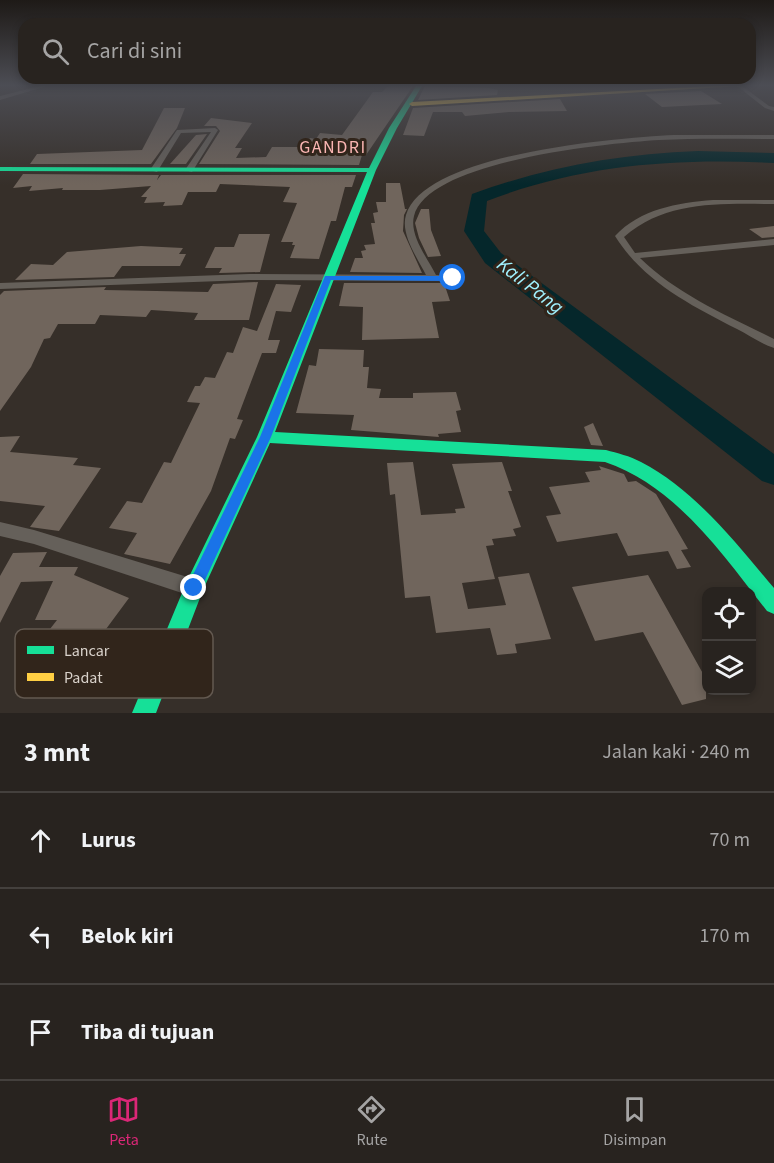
<!DOCTYPE html>
<html lang="id">
<meta charset="utf-8">
<style>
:root{--surface:#28231f;--page:#302b28;--text:#f1f3f6;--muted:#a5a4a4;--line:#44403d;--accent:#db2777}
body{margin:0;font-family:"Source Sans 3",sans-serif;background:var(--page);color:var(--text)}
.controls{position:absolute;right:18px;bottom:18px;display:grid;overflow:hidden;border-radius:12px;box-shadow:0 3px 9px #0003}
.controls button{width:54px;height:54px;display:grid;place-items:center;padding:0;border:0;border-bottom:2px solid var(--line);background:var(--surface);color:var(--text);font:30px sans-serif}
.stop{position:absolute;width:18px;height:18px;margin:-14px;border:4px solid #1a73e8;border-radius:50%;background:#fff}
.stop.end{background:#1a73e8;border-color:#fff;box-shadow:0 2px 6px #0008}
.list{margin:0;padding:0;list-style:none}
h2{display:flex;justify-content:space-between;align-items:center;height:78px;margin:0;padding:0 24px;font-size:26px}
h2 small{font-size:20px;font-weight:400;color:var(--muted)}
.list li{display:grid;grid-template-columns:39px 1fr auto;gap:18px;align-items:center;box-sizing:border-box;height:96px;padding:0 24px;border-top:2px solid var(--line)}
.list b{display:block;font-size:22px;white-space:nowrap}
.list em{font-size:20px;font-style:normal;color:var(--muted)}
.icon{flex:none;width:33px;height:33px;fill:none;stroke:currentColor;stroke-width:2;stroke-linecap:round;stroke-linejoin:round}
.map{position:relative;flex:none;width:774px;height:713px;overflow:hidden}
.search{position:absolute;background:var(--surface);box-shadow:0 3px 9px #0003;left:18px;right:18px;top:18px;height:66px;display:flex;align-items:center;gap:15px;box-sizing:border-box;padding:0 21px;border-radius:18px;color:var(--muted);font-size:22px}
.sheet{height:366px;background:var(--surface)}
nav{display:flex;justify-content:space-around;align-items:center;box-sizing:border-box;height:84px;border-top:2px solid var(--line);background:var(--surface);font-size:16px;color:var(--muted)}
nav a{display:grid;justify-items:center;gap:3px}
nav .on{color:var(--accent)}
.map>svg:first-child{display:block}
.lines{fill:none;stroke-linecap:round;stroke-linejoin:round}
.river{fill:#05272b;fill-rule:evenodd}
.building{fill:#70655c}
.street{fill:#65605a;fill-rule:evenodd}
.fast{fill:#16e098;fill-rule:evenodd}
.slow{fill:#ffcf43;fill-rule:evenodd}
.route{fill:#1a73e8}
.labels{text-anchor:middle;dominant-baseline:central;stroke-width:6;stroke-linejoin:round;paint-order:stroke}
.far-quarter-label{font-size:18px;letter-spacing:1.5px;fill:#fab5b2;stroke:#31251b}
.water-label{font-size:20px;font-style:italic;fill:#a1f2ff;stroke:#31251b}
.key{fill:#31251b;stroke:#635950;stroke-width:1.5}
.key-label{font-size:16px;fill:#d9d2cb}
</style>
<div class="map">
<svg width="774" height="713" viewBox="0 0 774 713">
<rect width="100%" height="100%" fill="#362f29"/>
<g class="lines">
<path class="river" d="M698 151 774 153V163C674 158 580 165 487 201L484 231 501 253 774 454V485L762 481 485 263 464 231 472 194C546 167 619 154 698 151Z"/>
</g>
<g class="building">
<path d="M388 86H413L366 155H362L359 165 199 164 220 131 216 126H204L211 118 252 123 235 148H242L236 158 266 157 272 147H303L310 138 316 139 320 133 342 135 373 92H382Z"/>
<path d="M425 86 489 88 498 90 497 95 418 100Z"/>
<path d="M701 91 722 104 662 107 645 94Z"/>
<path d="M560 99 567 111 509 112 465 116 462 112H433L424 136 403 135 413 108Z"/>
<path d="M164 108H185L177 128 151 164H30L37 154 142 150Z"/>
<path d="M207 134 186 164H170L196 135Z"/>
<path d="M23 174 159 175 157 180 161 175H356L352 187H345L336 221H331L319 259 290 258 295 245H292L293 242H281L297 203 283 202 290 187 220 184 216 192H188L182 205 163 206 165 202 144 203 147 197H141L151 186 100 190H62L63 188 29 191 32 186 13 188Z"/>
<path d="M386 183H400L405 209H407L404 215 403 231 422 273 350 272 355 258H363L361 251 366 250 364 245 375 244 371 223H375L373 213 378 212 376 202H386Z"/>
<path d="M421 209H429L431 230 441 256 428 257 419 238 415 223Z"/>
<path d="M774 226V237L762 238 749 229Z"/>
<path d="M239 234H270L260 272 219 273 222 268H205L215 247H234Z"/>
<path d="M141 246 183 248 179 254H186L180 266H122L114 277 15 280 31 264 53 265 67 252Z"/>
<path d="M258 282 249 320H194L198 313 151 310 146 317 100 315 95 324H58L50 338 44 339 31 367 0 411V295L4 291 106 287 104 290 208 292 213 284Z"/>
<path d="M344 283H444L450 301 432 302 439 338 362 340 363 307 339 306Z"/>
<path d="M276 284 301 285 291 312 276 311 268 340H280L276 353H262L237 419 243 420 235 439 230 438 211 491 170 564 124 554 137 533 109 528 127 501 142 503 164 462 171 463 200 403 187 402 195 386H200L205 377 215 378 227 352 233 353 243 327 257 331Z"/>
<path d="M319 349 364 350 363 367H369L367 388 381 389 379 398H413V393L456 392 461 410 456 411 461 432 438 434 439 437 351 430 354 415 296 413 309 365 316 366Z"/>
<path d="M593 423 603 446 591 445 584 427Z"/>
<path d="M20 436 10 452 78 458 73 465 101 468 59 531 30 527 45 506 0 501V437Z"/>
<path d="M413 462 421 515 456 513 455 509 465 508 452 464 502 462 512 491H508L521 527 513 529 516 536 492 539 494 545 486 546 495 579 462 583 468 609 506 605 498 577 529 573 551 639 515 644 517 653 497 655 490 628 436 633 430 596 405 598 395 494 390 495 387 463Z"/>
<path d="M599 466 624 474 628 482 636 481 656 494 688 549 681 550 691 567 677 569 668 551 628 556 617 533 557 542 546 516 561 514 549 487 590 482 585 472 601 470Z"/>
<path d="M47 552 39 567H78L74 575 129 598 92 648 50 629 57 620H35L53 581 21 582 0 623V576L13 553Z"/>
<path d="M648 575 706 679V699L682 705 643 632 595 641 572 587Z"/>
</g>
<g class="lines">
<g class="street">
<path d="M40 86H47L0 100V96Z"/>
<path d="M737 86H742L769 106 774 107V111L765 108Z"/>
<path d="M215 128 218 130 192 172 185 170 211 132 181 133 157 172 150 170 177 130Z"/>
<path d="M674 135H774V139C736 139 698 138 659 140 610 143 428 160 414 216 409 235 428 259 436 275L457 276 458 278 453 281 249 280 0 289V283L249 274 426 275C418 259 400 234 406 215 425 153 617 138 674 135Z"/>
<path d="M713 200H774V204C720 204 667 200 624 237L635 253 774 239V245L640 258C678 295 728 316 774 339V348C761 344 749 335 737 329 690 305 643 281 615 236 640 209 677 203 713 200Z"/>
<path d="M0 522 34 530 194 579 200 582 203 588 200 594 194 597 34 544 0 536Z"/>
</g>
<path class="fast" d="M416 86H422L397 128 376 170 275 432 606 450C617 453 630 456 641 462 695 490 735 542 774 588V614L767 611C723 555 676 486 605 462L270 443 203 590 156 713H132L187 581 257 437 367 172 0 171V167L369 168 389 128Z"/>
<path class="slow" d="M713 86H740L412 106 409 104 412 102Z"/>
</g>
<linearGradient id="sky" x2="0" y2="1"><stop stop-color="#1e1a17"/><stop offset="0.46" stop-color="#4c4d54"/><stop offset="1" stop-color="#4c4d54" stop-opacity="0"/></linearGradient>
<rect width="774" height="185" fill="url(#sky)"/>
<path class="route" d="M325 276H453L458 278 453 281 331 280 271 437 199 593H189L186 588 189 583 260 437Z"/>
<g class="labels">
<g class="far-quarter-label">
<text x="333" y="147">GANDRI</text>
</g>
<g class="water-label">
<text transform="translate(530 286) rotate(38)">Kali Pang</text>
</g>
</g>
<rect x="15" y="629" width="198" height="69" rx="9" class="key"/>
<rect x="27" y="646" width="27" height="8" fill="#16e098"/>
<rect x="27" y="673" width="27" height="8" fill="#ffcf43"/>
<g class="key-label">
<text x="64" y="656">Lancar</text>
<text x="64" y="683">Padat</text>
</g>
</svg>
<div class="controls">
<button><svg class="icon" aria-label="locate" viewBox="0 0 24 24"><circle cx="12" cy="12" r="6"/><path d="M12 2v4M12 18v4M2 12h4M18 12h4"/></svg></button>
<button><svg class="icon" aria-label="layers" viewBox="0 0 24 24"><path d="M12 4l9 5-9 5-9-5zM3 14l9 5 9-5"/></svg></button>
</div>
<div class="stop" style="left:453px;top:278px"></div>
<div class="stop end" style="left:194px;top:588px"></div>
<div class="search"><svg class="icon" aria-label="search" viewBox="0 0 24 24"><circle cx="10" cy="10" r="6"/><path d="M15 15l6 6"/></svg>Cari di sini</div>
</div>
<section class="sheet">
<h2>3 mnt<small>Jalan kaki · 240 m</small></h2>
<ul class="list">
<li><svg class="icon" aria-label="ahead" viewBox="0 0 24 24"><path d="M12 20V5M6 11l6-6 6 6"/></svg><div><b>Lurus</b></div><em>70 m</em></li>
<li><svg class="icon" aria-label="left" viewBox="0 0 24 24"><path d="M17 20v-9H6M10 6l-5 5 5 5"/></svg><div><b>Belok kiri</b></div><em>170 m</em></li>
<li><svg class="icon" aria-label="arrive" viewBox="0 0 24 24"><path d="M6 21V4h12l-3 4 3 4H6"/></svg><div><b>Tiba di tujuan</b></div></li>
</ul>
</section>
<nav>
<a class="on"><svg class="icon" aria-label="map" viewBox="0 0 24 24"><path d="M3 6l6-2 6 2 6-2v14l-6 2-6-2-6 2zM9 4v14M15 6v14"/></svg>Peta</a>
<a><svg class="icon" aria-label="directions" viewBox="0 0 24 24"><path d="M12 3l9 9-9 9-9-9zM9 14v-3h6M13 9l2 2-2 2"/></svg>Rute</a>
<a><svg class="icon" aria-label="saved" viewBox="0 0 24 24"><path d="M7 4h10v16l-5-4-5 4z"/></svg>Disimpan</a>
</nav>
